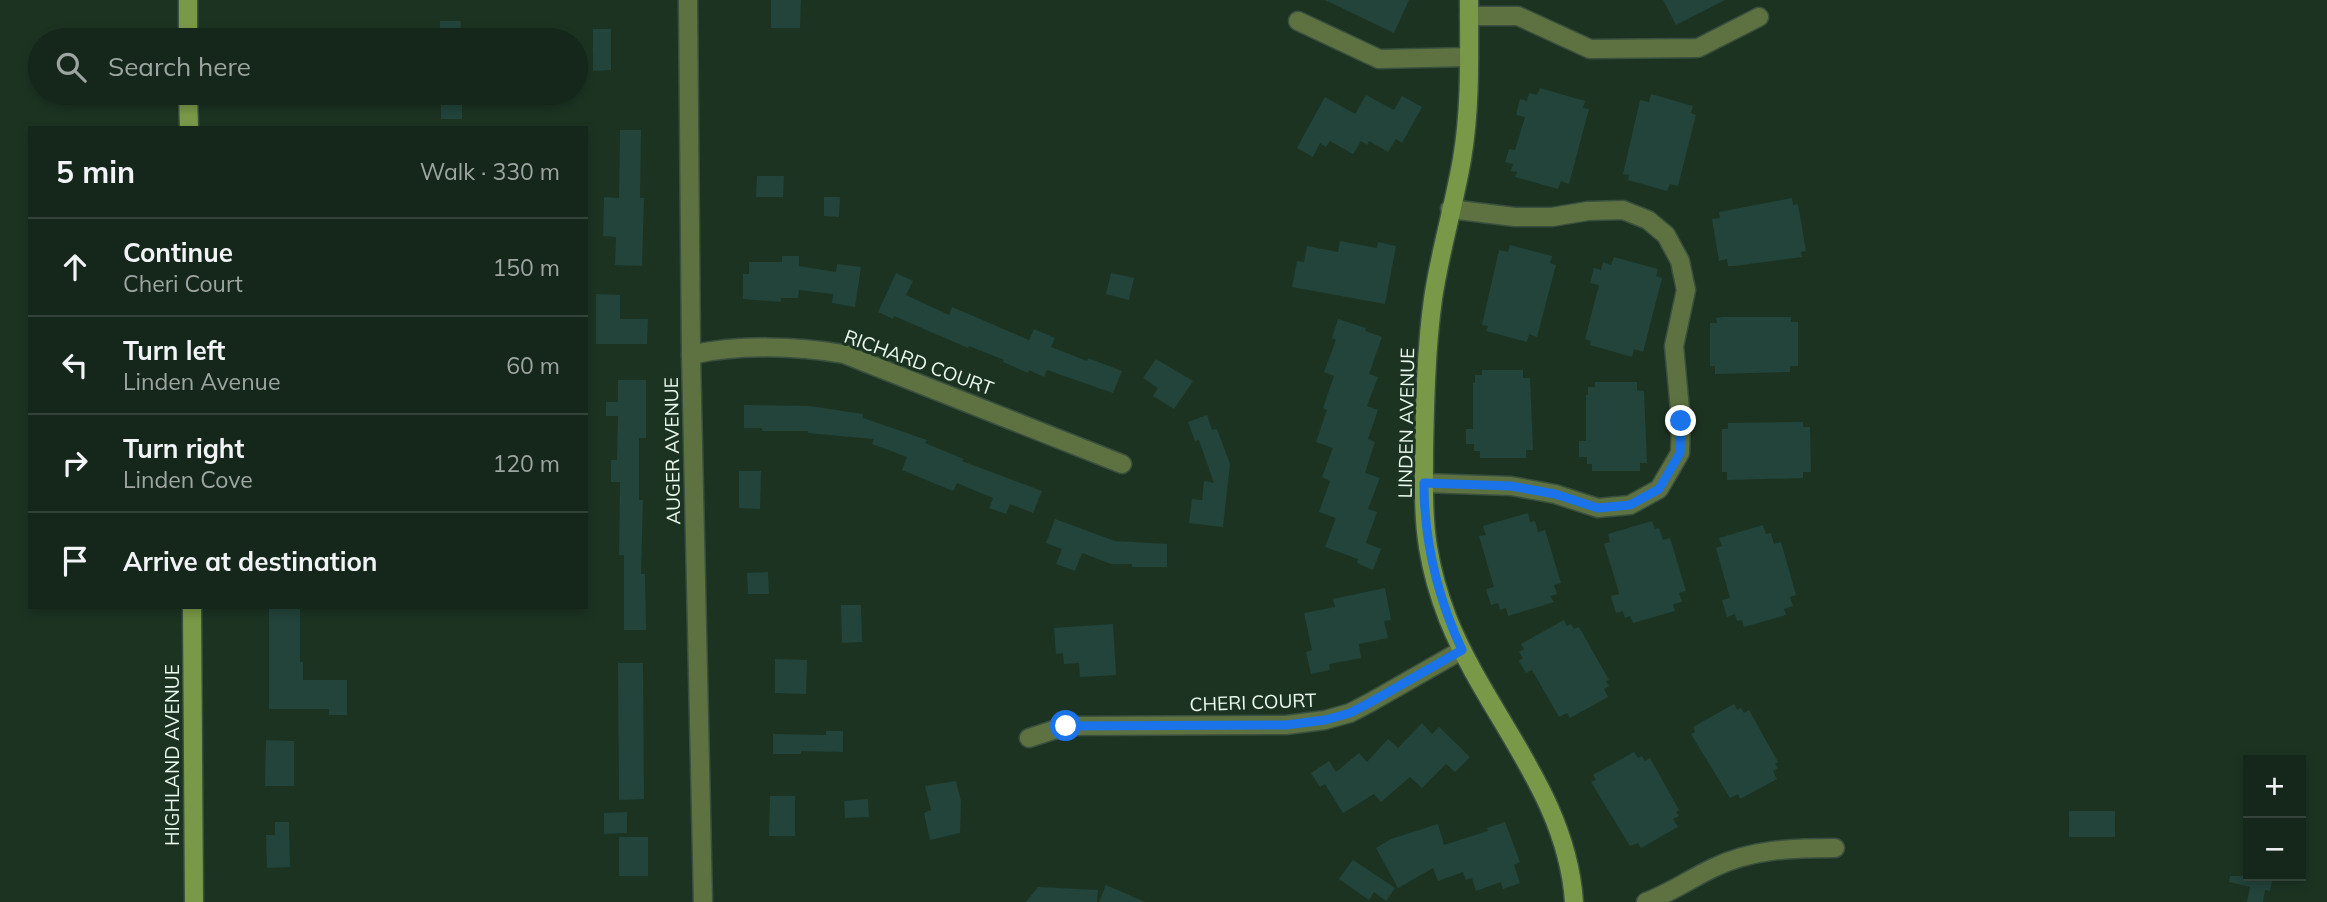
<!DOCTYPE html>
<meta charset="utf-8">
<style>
:root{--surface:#15261a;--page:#223227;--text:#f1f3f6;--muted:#9da5a2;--line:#344339}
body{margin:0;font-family:Mulish,sans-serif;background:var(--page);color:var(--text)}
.controls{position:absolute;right:21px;bottom:21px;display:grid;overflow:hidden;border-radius:0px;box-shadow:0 4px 10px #0003}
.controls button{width:63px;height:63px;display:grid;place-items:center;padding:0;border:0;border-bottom:2px solid var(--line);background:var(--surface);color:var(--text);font:35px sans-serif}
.stop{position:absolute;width:21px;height:21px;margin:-16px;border:5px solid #1a73e8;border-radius:50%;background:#fff}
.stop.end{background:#1a73e8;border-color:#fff;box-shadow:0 2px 7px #0008}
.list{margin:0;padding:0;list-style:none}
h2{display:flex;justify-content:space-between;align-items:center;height:91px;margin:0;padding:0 28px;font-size:30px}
h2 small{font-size:23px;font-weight:400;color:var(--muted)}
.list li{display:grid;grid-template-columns:46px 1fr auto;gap:21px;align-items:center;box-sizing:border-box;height:98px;padding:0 28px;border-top:2px solid var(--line)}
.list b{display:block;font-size:26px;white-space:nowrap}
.list p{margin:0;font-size:23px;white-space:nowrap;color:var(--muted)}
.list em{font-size:23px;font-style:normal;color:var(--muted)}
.icon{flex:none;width:38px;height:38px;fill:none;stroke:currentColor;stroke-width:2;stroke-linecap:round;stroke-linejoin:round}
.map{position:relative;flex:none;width:2327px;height:902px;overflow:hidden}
.search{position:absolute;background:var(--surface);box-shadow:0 4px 10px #0003;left:28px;top:28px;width:560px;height:77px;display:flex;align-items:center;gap:18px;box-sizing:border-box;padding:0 24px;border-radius:38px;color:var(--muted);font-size:26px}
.panel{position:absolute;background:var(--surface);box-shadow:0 4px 10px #0003;left:28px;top:126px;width:560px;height:483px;border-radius:0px}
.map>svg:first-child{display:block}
.building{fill:#22443b}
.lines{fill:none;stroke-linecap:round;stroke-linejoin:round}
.street-casing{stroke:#394f3f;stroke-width:21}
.secondary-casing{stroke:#394f3f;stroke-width:21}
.street{stroke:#5e7241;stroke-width:18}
.secondary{stroke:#7a9948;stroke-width:18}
.route{stroke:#1a73e8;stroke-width:9}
.labels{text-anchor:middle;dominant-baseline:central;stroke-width:6;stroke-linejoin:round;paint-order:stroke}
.street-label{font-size:19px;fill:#ebf9ee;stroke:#1c3322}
</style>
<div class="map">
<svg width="2327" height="902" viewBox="0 0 2327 902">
<rect width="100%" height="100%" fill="#1c3322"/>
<g class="building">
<path d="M771 0H801L800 28H771Z"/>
<path d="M1325 0H1409L1394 33Z"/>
<path d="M1663 0H1725L1676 25Z"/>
<path d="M440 21H461L460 40H440Z"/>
<path d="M593 29H611V70L593 71Z"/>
<path d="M1540 88 1585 101 1583 108 1589 109 1569 184 1561 181 1558 189 1515 177 1517 172 1511 171 1513 164 1505 162 1509 149 1515 150 1525 117 1516 115 1520 99 1527 101 1529 93 1537 95Z"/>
<rect x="441" y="93" width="21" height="26"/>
<path d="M1651 94 1693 106 1691 113 1696 115 1678 186 1670 184 1667 191 1628 180 1629 175 1623 174 1640 100 1649 102Z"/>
<path d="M1366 95 1394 110 1402 96 1422 107 1402 143 1396 139 1388 152 1369 141 1367 145 1361 141 1353 154 1330 141 1326 147 1320 143 1313 157 1297 148 1325 97 1355 114Z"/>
<path d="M620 130H641L640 198H644L642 266 615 265 616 237 603 236 604 197 619 198Z"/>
<path d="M757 176H784L783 197H756Z"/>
<path d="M824 197H840L839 217 824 216Z"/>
<path d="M1792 198 1793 205 1798 204 1806 251 1801 252 1802 257 1734 266H1728L1727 259 1719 261 1712 219 1720 218 1719 212Z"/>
<path d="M1340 241 1377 248 1378 242 1396 246 1385 304 1292 287 1297 261 1304 262 1307 246 1338 252Z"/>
<path d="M1510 245 1552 256 1550 263 1556 265 1537 337 1529 334 1527 342 1486 331 1488 326 1482 325 1499 250 1508 252Z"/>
<path d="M782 256H799V266L836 272 837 264 861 267 855 307 832 303 833 294 799 290 798 298H781V302L743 299V274H749V262H782Z"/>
<path d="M1614 257 1658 269 1656 276 1662 278 1643 352 1634 349 1632 357 1590 345 1591 341 1585 339 1599 285 1590 283 1594 268 1601 270 1603 262 1611 265Z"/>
<path d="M896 273 913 281 906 295 949 315 952 307 1029 340 1034 329 1055 338 1051 347 1087 361 1088 358 1122 371 1113 393 1047 370 1044 377 1029 370 1028 373 1003 362 1004 360 969 346 968 348 894 316 893 319 878 312Z"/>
<path d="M1111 273 1134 278 1129 300 1106 294Z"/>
<path d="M596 294 620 295V319H648L647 344H596Z"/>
<path d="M1723 317H1791V322H1798V366H1790V372L1715 374V366H1710V323H1717L1716 318Z"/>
<path d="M1338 319 1366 328 1365 331 1382 337 1369 374 1378 377 1367 406 1378 410 1368 439 1375 442 1365 473 1380 478 1368 509 1377 512 1366 543 1381 549 1373 570 1357 563 1358 559 1325 547 1336 518 1319 512 1330 481 1322 477 1333 448 1316 442 1327 410 1323 408 1334 376 1324 372 1336 340 1332 338Z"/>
<path d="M1156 359 1193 381 1174 409 1153 396 1158 388 1143 378Z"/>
<path d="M1482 370H1523V378H1530L1533 450H1526V458H1480V451H1474V444H1466V429H1473V383H1475V375H1482Z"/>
<path d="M618 380H646V438H639V500H643L641 574H645L646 630H624V555H619L620 482H611V460H617L618 416H606V402H618Z"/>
<path d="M1595 382H1637V390L1644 391 1647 463H1640V471H1592V464H1587V457H1579V441H1586V395H1588V387H1595Z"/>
<path d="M744 405 810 406 863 414V418L927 440 925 443 964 459 962 461 1042 491 1033 513 1010 504 1006 514 989 508 993 498 957 483 953 491 902 470 907 457 872 444 874 439 808 433V431H762V428H744Z"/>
<path d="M1207 415 1212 430 1217 429 1230 464 1223 527 1189 523 1192 499 1202 500 1204 481 1214 483 1199 440 1195 441 1188 422Z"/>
<path d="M1803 422V427H1810L1811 472H1803V478L1727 480V472H1722V429H1728V423Z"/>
<path d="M739 471H761L760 509 739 508Z"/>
<path d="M1528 513 1530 522 1535 521 1538 532 1545 530 1561 583 1554 585 1557 594 1550 596 1554 602 1508 616 1506 608 1500 610 1498 603 1491 605 1486 589 1494 587 1479 536 1486 535 1483 526Z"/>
<path d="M1055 519 1115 541 1167 544V567H1132V564H1111L1082 553 1075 571 1056 564 1062 549 1046 543Z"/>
<path d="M1652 521 1655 529 1659 528 1663 540 1670 538 1686 591 1679 593 1682 602 1673 604 1675 611 1633 623 1630 616 1625 618 1623 611 1616 613 1611 596 1619 594 1618 589 1604 544 1610 542 1608 534Z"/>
<path d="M1763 525 1766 534 1771 533 1774 544 1781 542 1796 595 1790 597 1793 606 1784 609 1786 615 1744 627 1742 620 1737 621 1735 614 1727 617 1722 600 1730 598 1716 548 1722 546 1719 538Z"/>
<path d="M768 572 769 594H748L747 573Z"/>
<path d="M1385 588 1391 620 1384 621 1388 638 1359 644 1361 658 1329 664 1330 670 1311 674 1306 652 1312 650 1304 613 1335 607 1333 599Z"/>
<path d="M841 605H861L862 642 842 643Z"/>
<path d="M269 607H300V662H303V680H347V715H329V709H269Z"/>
<path d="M1564 620 1567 626 1571 624 1574 629 1579 627 1609 680 1606 681 1609 686 1604 689 1608 697 1570 718 1567 713 1559 717 1532 670 1526 673 1519 661 1523 658 1519 652 1524 649 1521 644Z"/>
<path d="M1113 624 1116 675 1080 677 1079 663 1064 664 1063 653 1056 654 1054 628Z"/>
<path d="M775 659 807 660 806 694 775 693Z"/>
<path d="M618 663H643L644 799 619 800Z"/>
<path d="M1734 704 1737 710 1741 708 1744 713 1749 710 1778 762 1775 764 1778 768 1773 771 1777 779 1740 799 1738 794 1730 798 1691 734 1695 732 1693 727Z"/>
<path d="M1422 723 1432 734 1439 727 1470 757 1455 772 1446 764 1422 788 1410 777 1381 802 1374 794 1343 813 1325 784 1320 787 1311 773 1329 761 1336 772 1359 753 1367 762 1388 739 1398 748Z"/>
<path d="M826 731H843V752L801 751V754H773V734L826 735Z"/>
<path d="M266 740 294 741V786H265Z"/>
<path d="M1634 752 1638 758 1642 756 1645 761 1650 758 1679 810 1676 812 1679 816 1673 819 1678 827 1641 848 1638 843 1630 846 1591 782 1596 780 1593 775Z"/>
<path d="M956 781 961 801 960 833 930 840 924 813 931 810 925 786Z"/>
<path d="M770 796H795V836H769Z"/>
<path d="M868 799 869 817 845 818 844 801Z"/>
<rect x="2069" y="811" width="46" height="26"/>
<path d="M627 812V833L604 834V813Z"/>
<path d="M275 822H289L290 867 267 868 266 835H275Z"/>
<path d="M1505 822 1520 862 1514 865 1520 883 1503 889 1501 882 1476 891 1472 878 1466 880 1463 872 1438 881 1433 868 1398 888 1376 848 1391 839 1438 824 1444 845 1488 831 1487 828Z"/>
<rect x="619" y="837" width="29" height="39"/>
<path d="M1353 860 1395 888 1386 901 1374 892 1369 900 1339 879Z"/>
<path d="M2230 876H2273L2270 891 2265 890 2263 902H2247L2250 887 2229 882Z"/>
<path d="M1106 885 1145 902H1099Z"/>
<path d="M1038 887 1098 890 1097 902H1026Z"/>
</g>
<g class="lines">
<defs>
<g id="street">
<path d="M688 0 691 355 703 902"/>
<path d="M1469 16H1518L1590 49 1698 48 1759 17"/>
<path d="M1298 21 1379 59 1469 57"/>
<path d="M691 355C738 344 797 346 844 354L1122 464"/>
<path d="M1424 483 1511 486 1555 494 1598 508 1630 505 1659 489 1680 453 1681 421 1674 346 1686 290 1680 261 1666 235 1648 220 1623 210 1588 211 1552 217H1515L1450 209"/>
<path d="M1029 738 1066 726 1286 725 1325 720 1350 713 1371 702 1462 650"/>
<path d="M1646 902C1670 893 1690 879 1713 868 1751 849 1793 848 1835 848"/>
</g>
<g id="secondary">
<path d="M188 0V40"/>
<path d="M1469 0C1469 53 1471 106 1462 159 1454 206 1440 251 1433 299 1426 350 1425 401 1424 452 1424 484 1423 516 1428 547 1432 572 1439 596 1448 619 1487 716 1567 794 1574 902"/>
<path d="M188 93 189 128"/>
<path d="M192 607 194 902"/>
</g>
</defs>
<use href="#street" class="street-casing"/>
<use href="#secondary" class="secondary-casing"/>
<use href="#street" class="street"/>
<use href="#secondary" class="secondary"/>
</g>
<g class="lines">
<path class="route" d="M1066 726 1286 725 1325 720 1350 713 1371 702 1462 650C1437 596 1424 542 1424 483L1511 486 1555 494 1598 508 1630 505 1659 489 1680 453 1681 421"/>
</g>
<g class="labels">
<g class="street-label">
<text transform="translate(919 362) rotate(20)">RICHARD COURT</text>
<text transform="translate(1406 423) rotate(-89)">LINDEN AVENUE</text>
<text transform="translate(672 451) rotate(-91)">AUGER AVENUE</text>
<text transform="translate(1253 702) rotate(-2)">CHERI COURT</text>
<text transform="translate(172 755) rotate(-90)">HIGHLAND AVENUE</text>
</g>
</g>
</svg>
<div class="controls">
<button>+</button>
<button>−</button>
</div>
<div class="stop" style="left:1066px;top:726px"></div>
<div class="stop end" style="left:1681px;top:421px"></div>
<div class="search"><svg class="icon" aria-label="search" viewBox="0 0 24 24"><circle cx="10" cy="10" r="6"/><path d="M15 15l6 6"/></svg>Search here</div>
<section class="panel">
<h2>5 min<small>Walk · 330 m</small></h2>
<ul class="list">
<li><svg class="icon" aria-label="ahead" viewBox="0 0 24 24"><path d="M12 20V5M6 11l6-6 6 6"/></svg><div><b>Continue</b><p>Cheri Court</p></div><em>150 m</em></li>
<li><svg class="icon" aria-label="left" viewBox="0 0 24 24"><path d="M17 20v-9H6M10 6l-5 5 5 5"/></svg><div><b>Turn left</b><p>Linden Avenue</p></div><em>60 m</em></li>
<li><svg class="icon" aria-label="right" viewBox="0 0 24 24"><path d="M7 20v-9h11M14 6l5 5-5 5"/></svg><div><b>Turn right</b><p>Linden Cove</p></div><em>120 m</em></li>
<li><svg class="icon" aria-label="arrive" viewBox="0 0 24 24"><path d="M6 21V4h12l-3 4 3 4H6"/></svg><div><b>Arrive at destination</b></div></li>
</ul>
</section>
</div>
